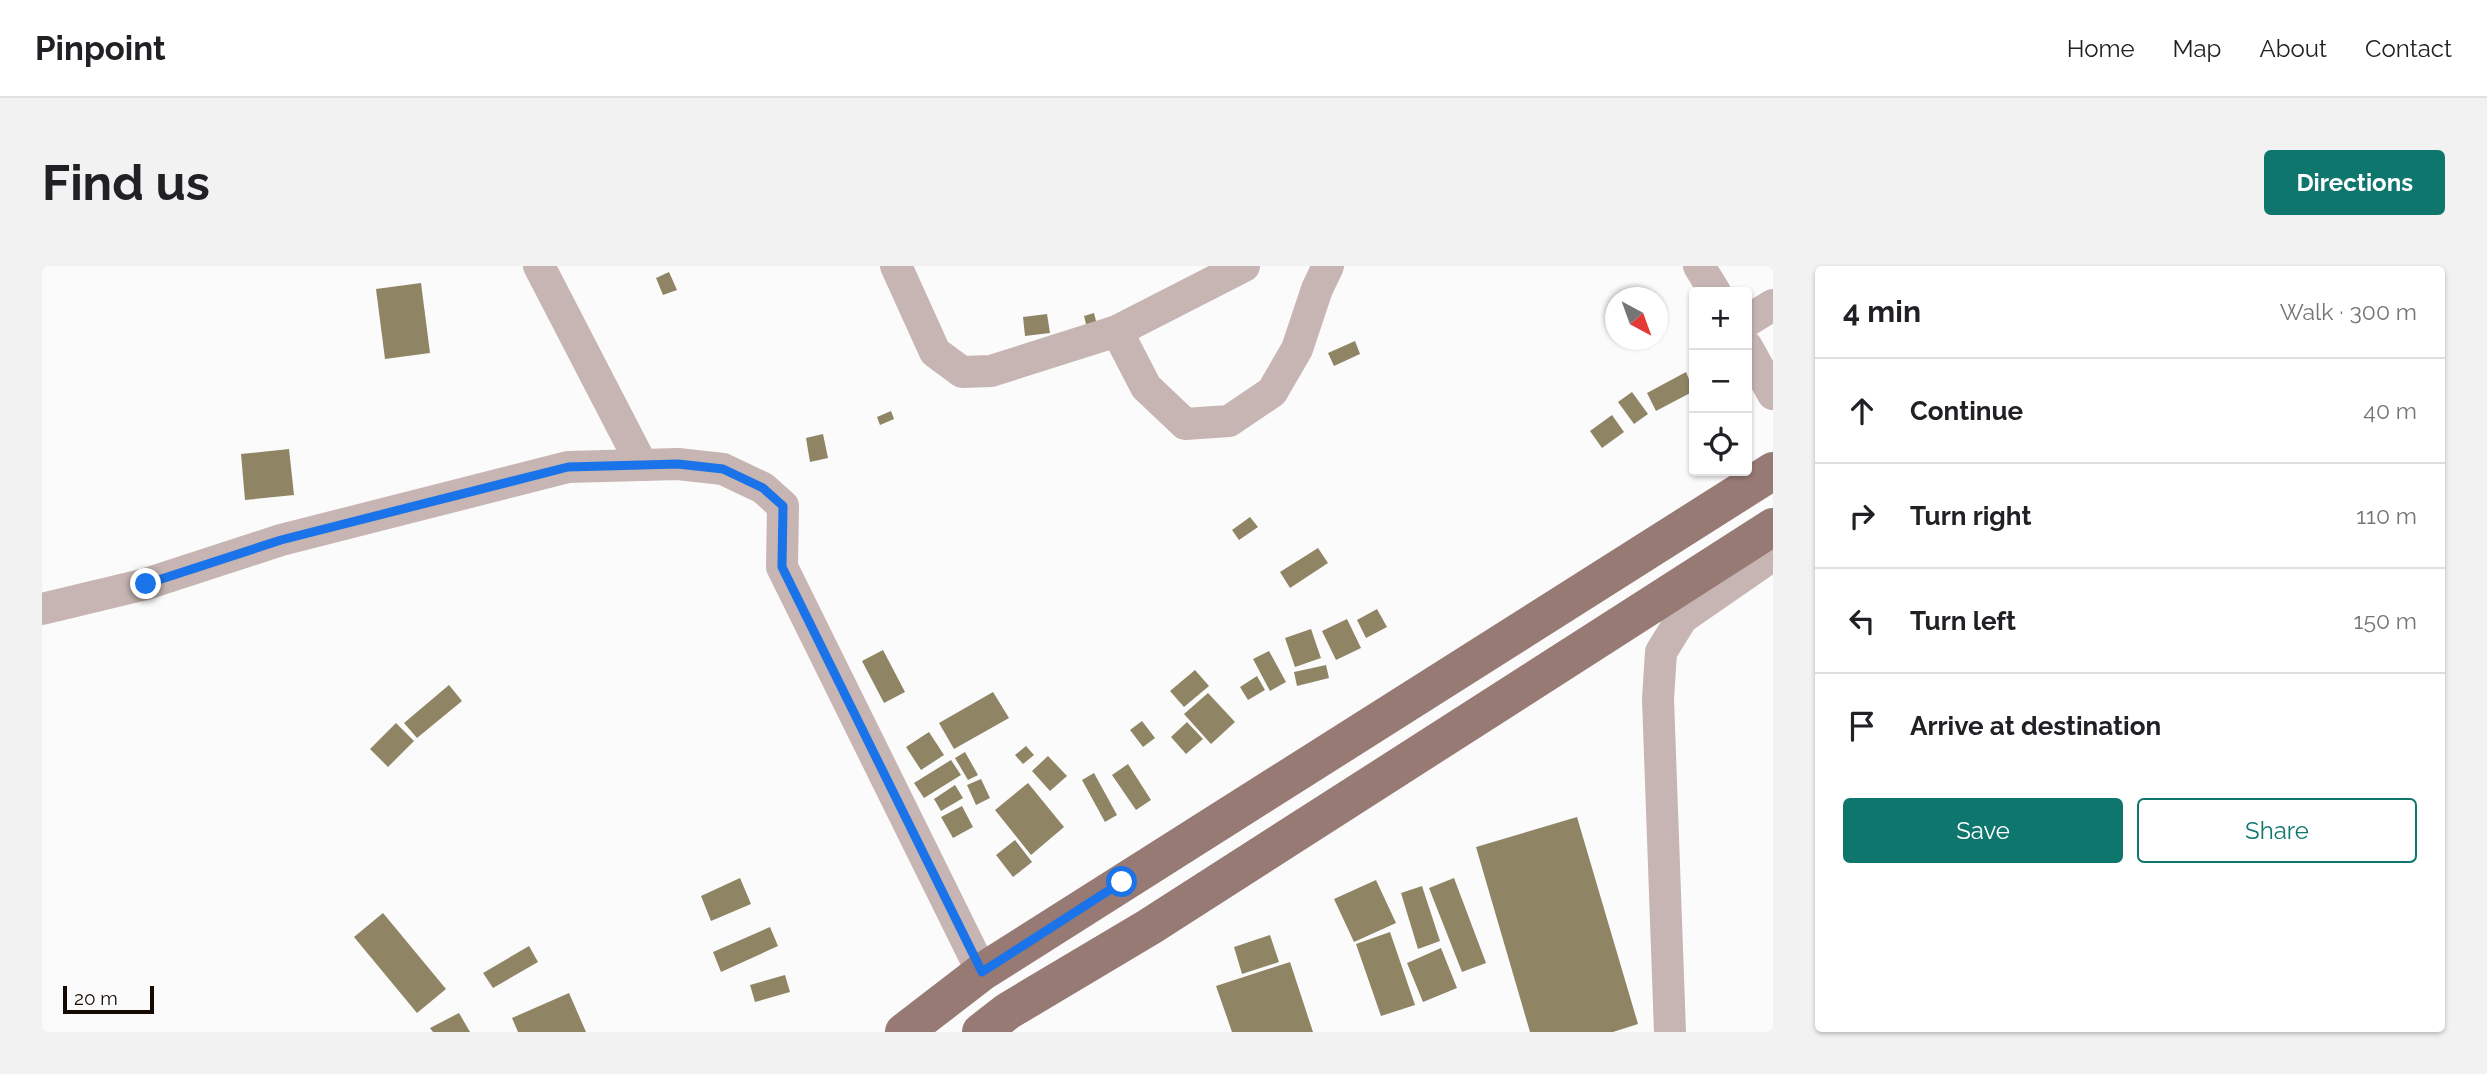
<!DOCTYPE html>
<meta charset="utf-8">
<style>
:root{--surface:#fff;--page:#f2f2f2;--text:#202124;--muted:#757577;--line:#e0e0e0;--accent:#0f766e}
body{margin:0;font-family:Raleway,sans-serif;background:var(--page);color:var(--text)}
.controls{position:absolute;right:21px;top:21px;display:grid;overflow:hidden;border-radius:7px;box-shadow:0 2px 5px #0004}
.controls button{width:63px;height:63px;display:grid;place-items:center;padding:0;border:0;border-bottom:2px solid var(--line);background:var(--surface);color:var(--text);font:35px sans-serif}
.compass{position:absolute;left:1563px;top:21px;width:63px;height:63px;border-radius:50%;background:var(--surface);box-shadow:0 2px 5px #0004;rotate:139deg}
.scale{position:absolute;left:21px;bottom:18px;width:91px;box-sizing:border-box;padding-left:7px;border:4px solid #140a03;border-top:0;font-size:19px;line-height:24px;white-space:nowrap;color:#140a03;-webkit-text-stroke:5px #fbfbfb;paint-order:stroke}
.stop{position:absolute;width:21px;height:21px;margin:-16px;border:5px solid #1a73e8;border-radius:50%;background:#fff}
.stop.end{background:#1a73e8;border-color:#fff;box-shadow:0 2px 7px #0008}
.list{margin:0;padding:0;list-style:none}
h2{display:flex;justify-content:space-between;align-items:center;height:91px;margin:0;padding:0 28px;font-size:30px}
h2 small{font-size:23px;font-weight:400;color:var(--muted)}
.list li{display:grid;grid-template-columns:46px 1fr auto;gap:21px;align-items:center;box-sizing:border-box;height:105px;padding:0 28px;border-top:2px solid var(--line)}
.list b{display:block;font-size:26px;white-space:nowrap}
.list em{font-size:23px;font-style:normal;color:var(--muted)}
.actions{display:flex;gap:14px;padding:21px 28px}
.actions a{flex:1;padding:16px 0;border:2px solid var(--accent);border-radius:7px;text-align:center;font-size:24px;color:var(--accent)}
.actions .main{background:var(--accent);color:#fff}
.icon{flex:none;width:38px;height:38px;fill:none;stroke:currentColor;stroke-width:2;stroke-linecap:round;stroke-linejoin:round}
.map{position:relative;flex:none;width:1731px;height:766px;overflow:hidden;border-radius:7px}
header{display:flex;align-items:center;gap:42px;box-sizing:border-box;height:98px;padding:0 35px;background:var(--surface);border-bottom:2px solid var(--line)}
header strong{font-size:33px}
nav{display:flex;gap:38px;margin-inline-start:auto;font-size:24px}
.intro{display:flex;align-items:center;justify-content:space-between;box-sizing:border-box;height:168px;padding:0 42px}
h1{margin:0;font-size:49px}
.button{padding:18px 32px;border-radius:7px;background:var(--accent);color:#fff;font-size:24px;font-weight:700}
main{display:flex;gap:42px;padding:0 42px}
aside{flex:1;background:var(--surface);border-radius:7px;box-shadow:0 2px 5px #0004}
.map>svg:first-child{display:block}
.building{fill:#8f8564}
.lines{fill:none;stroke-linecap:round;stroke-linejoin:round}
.minor{stroke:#c6b5b2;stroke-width:32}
.primary{stroke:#987a75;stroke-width:38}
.route{stroke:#1a73e8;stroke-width:9}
</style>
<header>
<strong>Pinpoint</strong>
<nav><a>Home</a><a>Map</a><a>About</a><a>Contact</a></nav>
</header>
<div class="intro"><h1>Find us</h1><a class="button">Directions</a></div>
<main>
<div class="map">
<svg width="1731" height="766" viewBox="0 0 1731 766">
<rect width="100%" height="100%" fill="#fbfbfb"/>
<g class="building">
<path d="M627 6 635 24 621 29 614 12Z"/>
<path d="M379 17 388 87 343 93 334 23Z"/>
<path d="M1052 47 1056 63 1046 66 1042 50Z"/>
<path d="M1005 48 1008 67 983 70 981 51Z"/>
<path d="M1313 75 1318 88 1292 100 1286 87Z"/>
<path d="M1644 106 1652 125 1614 145 1605 127Z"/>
<path d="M1590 126 1606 148 1592 158 1576 136Z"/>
<path d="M849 145 852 153 838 159 835 151Z"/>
<path d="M1570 149 1582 166 1560 182 1548 165Z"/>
<path d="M781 168 786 192 768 196 764 172Z"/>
<path d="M247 183 252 229 203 234 199 188Z"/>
<path d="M1208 251 1216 261 1197 274 1190 264Z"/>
<path d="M1276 282 1286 297 1248 322 1238 306Z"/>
<path d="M1335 343 1345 361 1324 372 1315 354Z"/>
<path d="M1305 353 1319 382 1294 394 1280 365Z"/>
<path d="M1269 363 1279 392 1253 401 1243 372Z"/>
<path d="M841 384 863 426 842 437 820 395Z"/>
<path d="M1227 385 1244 416 1228 425 1211 393Z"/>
<path d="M1284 399 1287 412 1255 420 1252 406Z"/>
<path d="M1153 404 1167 420 1142 441 1128 425Z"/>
<path d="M1215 410 1223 424 1206 434 1198 421Z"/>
<path d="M407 419 420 435 375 472 362 457Z"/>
<path d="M951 426 967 452 912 483 897 457Z"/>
<path d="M1166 427 1193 456 1169 478 1142 448Z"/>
<path d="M1100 455 1113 472 1101 481 1088 464Z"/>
<path d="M1145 456 1161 473 1144 488 1129 471Z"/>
<path d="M354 457 372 475 346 501 328 483Z"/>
<path d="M887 466 902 489 879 504 864 481Z"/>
<path d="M984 480 992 489 981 498 973 489Z"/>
<path d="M923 486 936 509 926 514 913 492Z"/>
<path d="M1006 490 1025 510 1008 525 990 505Z"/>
<path d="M909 494 919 509 882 532 872 517Z"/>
<path d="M1086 498 1109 534 1094 544 1070 509Z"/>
<path d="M1052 507 1075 549 1063 556 1040 514Z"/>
<path d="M939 513 948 532 934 539 925 519Z"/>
<path d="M986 517 1022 561 989 589 953 544Z"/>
<path d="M913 519 921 532 899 545 892 533Z"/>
<path d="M920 540 931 561 911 572 899 551Z"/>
<path d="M1535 551 1596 758 1571 766H1488L1434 581Z"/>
<path d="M973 574 990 596 971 611 954 589Z"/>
<path d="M698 612 709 638 669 655 659 630Z"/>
<path d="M1412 612 1444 697 1420 706 1387 622Z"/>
<path d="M1334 614 1354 657 1312 676 1292 633Z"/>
<path d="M1380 620 1398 675 1376 683 1359 627Z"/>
<path d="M341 647 404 723 375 747 312 671Z"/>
<path d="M728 661 736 680 679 706 671 686Z"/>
<path d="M1348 666 1373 739 1339 750 1314 678Z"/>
<path d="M1228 669 1237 696 1200 708 1192 681Z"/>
<path d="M487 680 496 696 451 722 441 707Z"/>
<path d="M1399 682 1415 722 1381 736 1365 697Z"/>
<path d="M1248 696 1271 766H1190L1174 720Z"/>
<path d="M743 709 748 726 713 736 708 719Z"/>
<path d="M527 727 544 766H476L470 752Z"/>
<path d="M417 747 428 766H391L388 762Z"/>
</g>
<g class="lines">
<g class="minor">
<path d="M497 0 600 199"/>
<path d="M854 0 893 86 920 106 949 105 1075 65 1202 0"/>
<path d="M1657 0 1673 26"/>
<path d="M1705 55 1731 39"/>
<path d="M1075 65 1104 121 1143 158 1187 155 1230 126 1255 83 1275 23 1286 0"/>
<path d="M1705 81 1731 128"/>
<path d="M0 343 104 318 239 274 526 201 636 198 681 203 721 222 741 240 740 301 940 706"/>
<path d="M1628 766 1616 433 1619 386 1640 352 1731 289"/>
</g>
<g class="primary">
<path d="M862 766 940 706 1731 205"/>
<path d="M939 766 966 745 1107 661 1731 261"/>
</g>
</g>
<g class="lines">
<path class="route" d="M104 318 239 274 526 201 636 198 681 203 721 222 741 240 740 301 940 706 1080 616"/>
</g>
</svg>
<div class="controls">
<button>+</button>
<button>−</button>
<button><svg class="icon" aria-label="locate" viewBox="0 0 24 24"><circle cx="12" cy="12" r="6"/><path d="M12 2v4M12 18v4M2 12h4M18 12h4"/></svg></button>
</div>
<svg class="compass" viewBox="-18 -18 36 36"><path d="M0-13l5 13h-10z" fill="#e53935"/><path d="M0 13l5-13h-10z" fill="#757577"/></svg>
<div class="scale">20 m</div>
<div class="stop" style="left:1080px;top:616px"></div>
<div class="stop end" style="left:104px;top:318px"></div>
</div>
<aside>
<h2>4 min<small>Walk · 300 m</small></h2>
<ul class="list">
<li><svg class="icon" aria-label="ahead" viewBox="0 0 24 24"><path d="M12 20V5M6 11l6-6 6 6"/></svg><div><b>Continue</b></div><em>40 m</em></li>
<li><svg class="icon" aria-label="right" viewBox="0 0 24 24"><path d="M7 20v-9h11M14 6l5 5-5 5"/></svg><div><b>Turn right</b></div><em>110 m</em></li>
<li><svg class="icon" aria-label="left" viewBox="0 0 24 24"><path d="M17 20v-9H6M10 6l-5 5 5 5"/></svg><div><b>Turn left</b></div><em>150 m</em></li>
<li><svg class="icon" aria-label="arrive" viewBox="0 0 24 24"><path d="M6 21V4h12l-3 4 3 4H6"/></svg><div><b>Arrive at destination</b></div></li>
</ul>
<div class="actions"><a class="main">Save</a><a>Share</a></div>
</aside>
</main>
